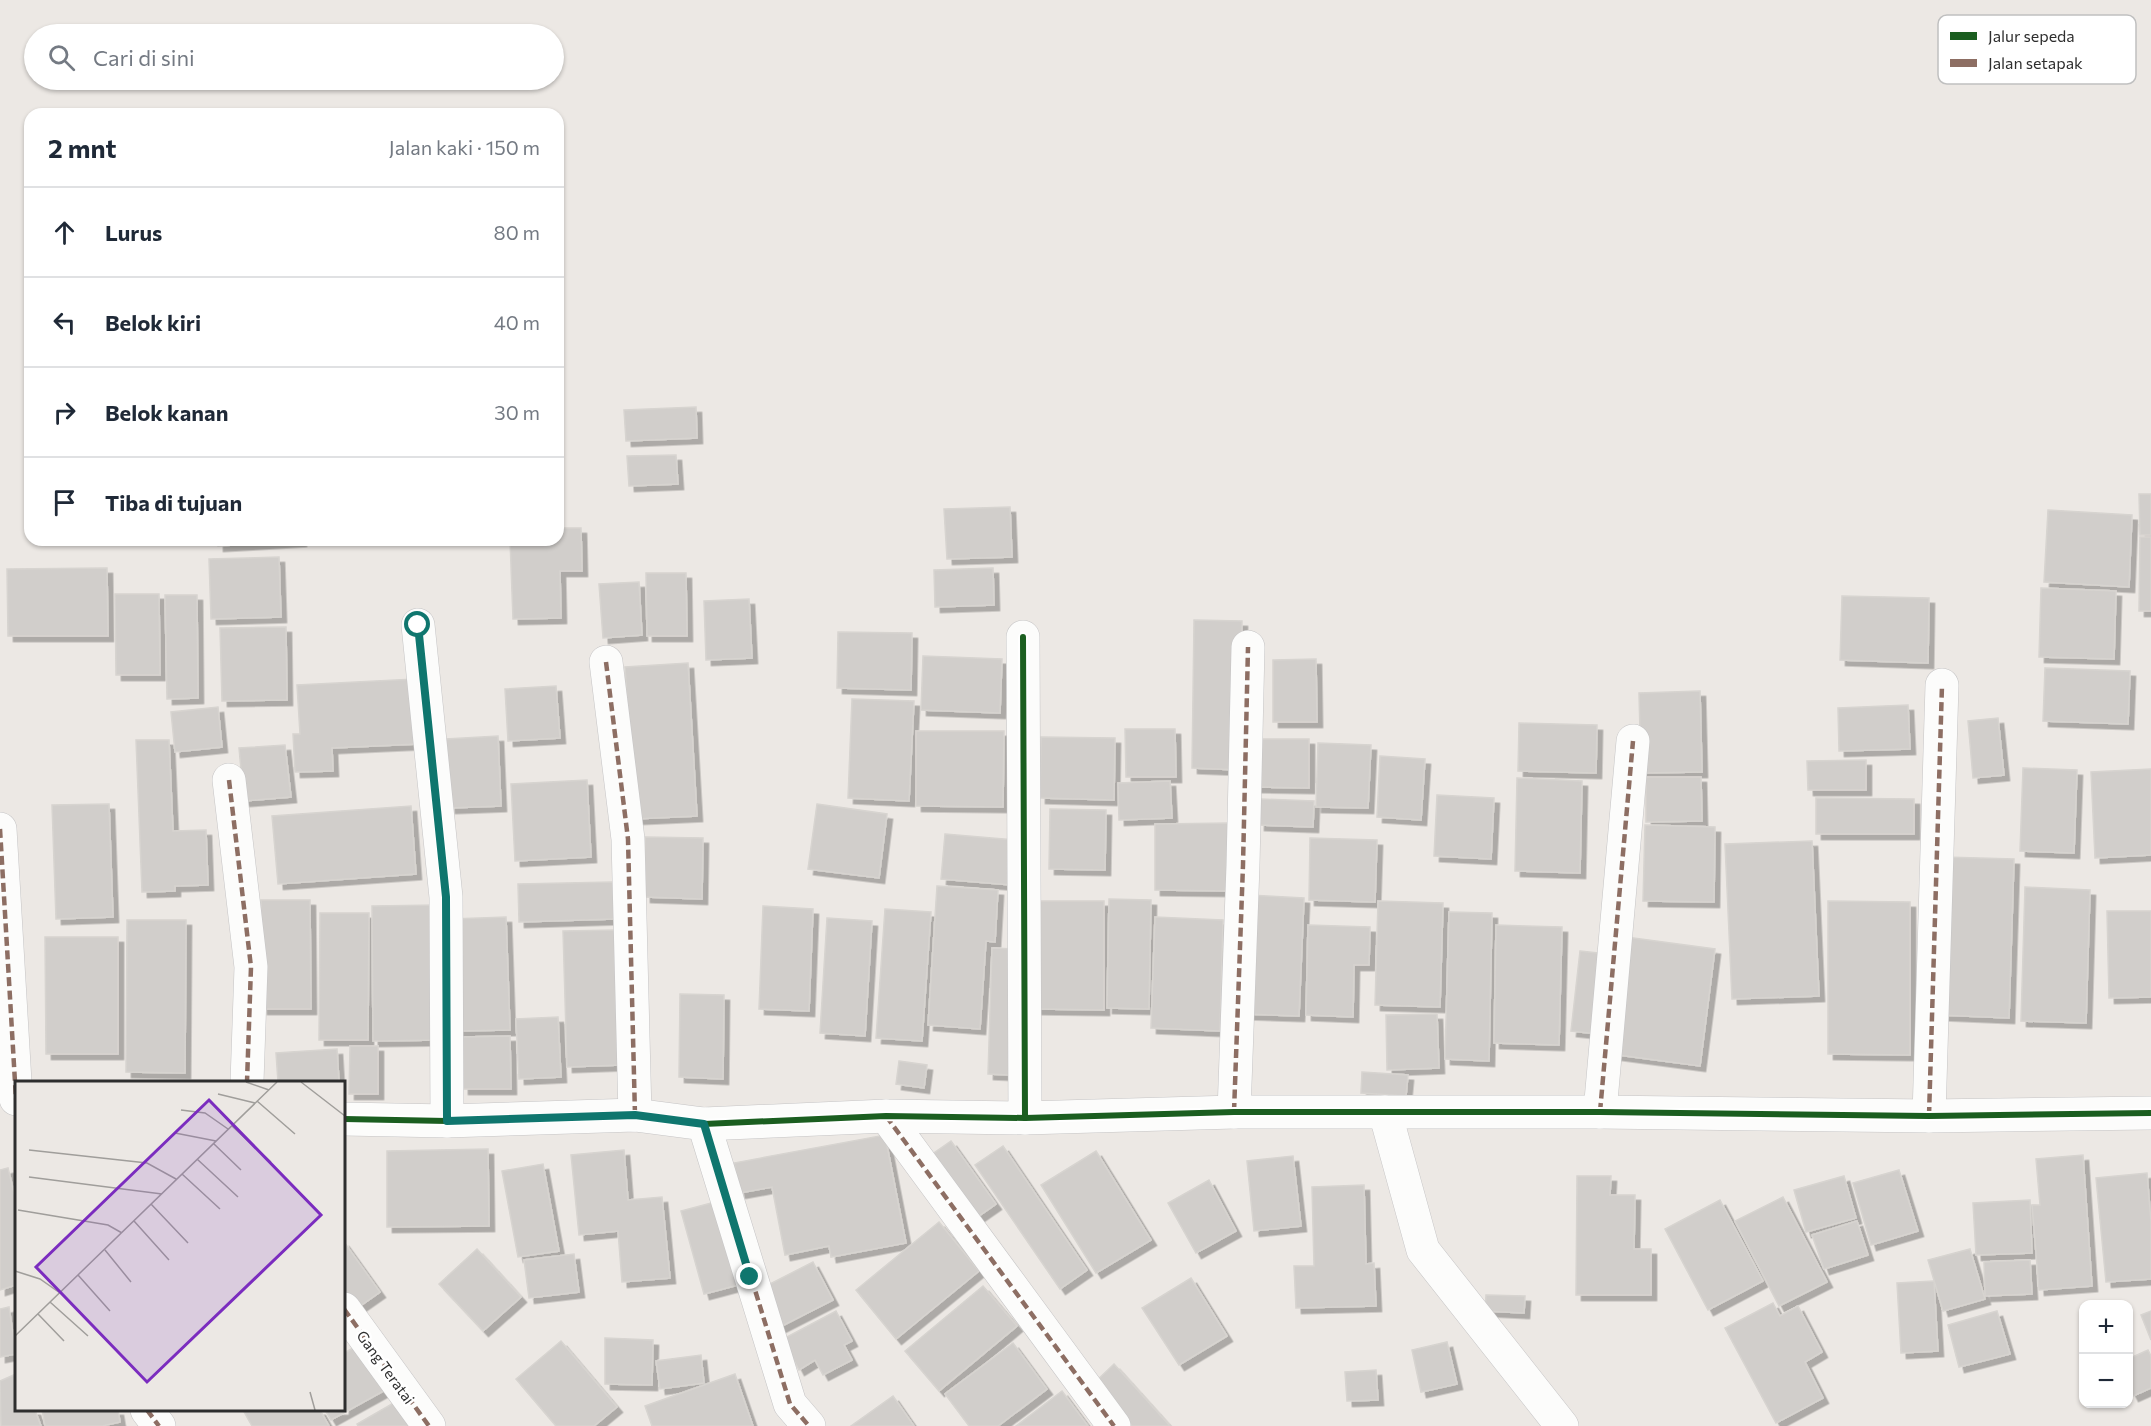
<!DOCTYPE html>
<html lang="id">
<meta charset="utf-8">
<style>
:root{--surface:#fff;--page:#f2f2f3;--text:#1f2937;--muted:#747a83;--line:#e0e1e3}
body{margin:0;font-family:Commissioner,sans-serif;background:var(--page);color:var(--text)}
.controls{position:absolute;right:18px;bottom:18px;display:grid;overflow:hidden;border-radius:12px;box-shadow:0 2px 4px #0004}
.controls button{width:54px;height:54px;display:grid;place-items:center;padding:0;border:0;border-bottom:2px solid var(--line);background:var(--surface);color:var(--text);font:30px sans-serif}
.stop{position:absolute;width:18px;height:18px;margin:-14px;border:4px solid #0f766e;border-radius:50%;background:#fff}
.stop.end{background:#0f766e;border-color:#fff;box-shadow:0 2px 6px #0008}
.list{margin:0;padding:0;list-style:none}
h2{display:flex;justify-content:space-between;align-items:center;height:78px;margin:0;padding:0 24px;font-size:26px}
h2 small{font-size:20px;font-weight:400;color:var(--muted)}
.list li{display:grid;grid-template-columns:39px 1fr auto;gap:18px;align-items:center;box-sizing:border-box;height:90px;padding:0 24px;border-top:2px solid var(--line)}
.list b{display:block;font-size:22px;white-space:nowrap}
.list em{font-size:20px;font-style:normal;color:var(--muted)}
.icon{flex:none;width:33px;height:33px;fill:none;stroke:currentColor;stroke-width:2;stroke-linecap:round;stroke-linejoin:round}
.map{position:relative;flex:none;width:2151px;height:1426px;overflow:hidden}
.search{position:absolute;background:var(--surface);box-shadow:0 2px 4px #0004;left:24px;top:24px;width:540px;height:66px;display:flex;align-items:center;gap:15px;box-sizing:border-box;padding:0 21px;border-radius:33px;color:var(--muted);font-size:22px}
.panel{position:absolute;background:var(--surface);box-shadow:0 2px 4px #0004;left:24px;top:108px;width:540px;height:438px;border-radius:18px}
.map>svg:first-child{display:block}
.building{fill:#d1cecb;stroke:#d7d4d0;stroke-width:1.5;filter:url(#shadow)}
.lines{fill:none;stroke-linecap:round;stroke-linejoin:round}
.minor-casing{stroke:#c5c4c5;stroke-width:34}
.minor{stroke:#fcfcfb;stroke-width:33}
.quiet{stroke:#8d6e63;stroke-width:4.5;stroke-dasharray:9 4.5;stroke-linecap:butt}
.cycleway-casing{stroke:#fff;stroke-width:10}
.cycleway{stroke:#1b5e20;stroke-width:6}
.route{stroke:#0f766e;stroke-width:8}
.labels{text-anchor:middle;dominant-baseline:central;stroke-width:5;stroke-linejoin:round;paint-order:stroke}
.street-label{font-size:15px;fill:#2e2e2e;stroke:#fff}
.inset-road{fill:none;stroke:#a09e9b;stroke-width:1.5}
.view{fill:#7b2cbf;fill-opacity:0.15;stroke:#7b2cbf;stroke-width:3}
.inset-edge{fill:none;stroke:#2e2e2e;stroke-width:3}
.key{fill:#fff;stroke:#c0c0c0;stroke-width:1.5}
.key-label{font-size:16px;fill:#2e2e2e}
</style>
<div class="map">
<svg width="2151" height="1426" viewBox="0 0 2151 1426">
<defs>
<filter id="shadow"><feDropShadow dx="5.5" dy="5.5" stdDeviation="0" flood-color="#0004"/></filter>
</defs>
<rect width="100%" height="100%" fill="#ece8e4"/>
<g class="building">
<path d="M696 407 697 438 626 441 624 410Z"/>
<path d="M676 455 678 484 629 486 627 456Z"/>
<path d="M2139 494H2151V535H2140Z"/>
<path d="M1010 507 1012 557 947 559 944 509Z"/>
<path d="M2048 510 2132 515 2129 587 2044 582Z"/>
<path d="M558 528H581L582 571H560L561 618 513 619 510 540H558Z"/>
<path d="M2140 537H2151V611H2139Z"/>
<path d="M218 540H301V541L218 546Z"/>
<path d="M279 557 281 617 211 619 209 559Z"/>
<path d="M107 568 108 636H8L7 569Z"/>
<path d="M993 568 994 605 935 607 934 570Z"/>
<path d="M646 573H686L687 636H647Z"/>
<path d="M639 582 642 635 603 638 599 584Z"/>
<path d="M2041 588 2116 591 2114 659 2039 657Z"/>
<path d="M115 594H159L160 675H116Z"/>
<path d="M165 595H197L198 698 167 699Z"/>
<path d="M1842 596 1929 598 1928 663 1840 660Z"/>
<path d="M749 599 752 658 706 660 704 601Z"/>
<path d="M1194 620 1242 621 1239 770 1192 768Z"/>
<path d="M286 627 287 700 222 701 220 628Z"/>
<path d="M838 632 912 633 911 690 837 688Z"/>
<path d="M923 656 1002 659 1000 713 921 710Z"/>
<path d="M1316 659 1317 722H1273V660Z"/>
<path d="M688 663 697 816 634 819 625 667Z"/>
<path d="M2045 668 2130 671 2128 724 2043 721Z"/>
<path d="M415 679 418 744 332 748 333 771 295 772 293 734H300L297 685Z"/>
<path d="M556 686 560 738 508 741 505 689Z"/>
<path d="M1700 691 1702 772 1641 773 1639 693Z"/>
<path d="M852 699 914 701 909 801 848 798Z"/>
<path d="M1908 705 1910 749 1839 751 1838 708Z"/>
<path d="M218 707 222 747 175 752 171 712Z"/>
<path d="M1998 718 2004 775 1973 778 1968 721Z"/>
<path d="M1519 723 1597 725 1596 773 1518 771Z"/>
<path d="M1125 729H1175L1176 777H1126Z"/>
<path d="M916 731H1004L1003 807 916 806Z"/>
<path d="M498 736 501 806 450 808 446 739Z"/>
<path d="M1041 737 1115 738 1114 800 1040 798Z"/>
<path d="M1253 739H1309V788L1253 787Z"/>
<path d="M136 740H169L173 831 206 830 208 885 175 886V891L142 892Z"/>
<path d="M1318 743 1371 745 1368 808 1316 807Z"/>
<path d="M285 745 291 797 244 801 239 748Z"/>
<path d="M1380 756 1425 759 1421 820 1377 817Z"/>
<path d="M1866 760V790H1808L1807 761Z"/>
<path d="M2023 768 2077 770 2074 853 2020 851Z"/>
<path d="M2151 769V855L2095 858 2091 772Z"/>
<path d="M1646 777H1701L1702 821 1646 822Z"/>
<path d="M1517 778 1582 781 1580 873 1515 871Z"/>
<path d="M587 780 591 857 515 861 511 784Z"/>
<path d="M1170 781 1172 818 1119 820 1118 783Z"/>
<path d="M1437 795 1494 798 1491 859 1434 856Z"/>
<path d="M1816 798 1914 799V834H1816Z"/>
<path d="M1260 799 1314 801 1313 827 1259 825Z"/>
<path d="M109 804 113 917 56 919 52 805Z"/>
<path d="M817 804 887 814 879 878 808 869Z"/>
<path d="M411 806 416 874 278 884 272 816Z"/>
<path d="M1050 809 1106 810 1105 870 1049 869Z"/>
<path d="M1231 823V891L1155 890V824Z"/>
<path d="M1645 825 1715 827 1714 902 1643 901Z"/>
<path d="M945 834 1015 840 1011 885 941 879Z"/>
<path d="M645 837 703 838 702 899 645 897Z"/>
<path d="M1310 838 1377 840 1375 902 1309 900Z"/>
<path d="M1812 841 1819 996 1732 999 1725 844Z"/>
<path d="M1944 857 2014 859 2009 1018 1940 1015Z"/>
<path d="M613 882 614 919 519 922 518 884Z"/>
<path d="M937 886 998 890 995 942 986 941 980 1029 928 1025Z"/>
<path d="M2025 887 2090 890 2086 1023 2021 1021Z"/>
<path d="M1250 895 1304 898 1299 1016 1244 1014Z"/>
<path d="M1109 899 1151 900 1149 1009 1107 1008Z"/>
<path d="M261 900H310L311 1009H262Z"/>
<path d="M1036 901H1104V1010L1036 1009Z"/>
<path d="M1378 901 1443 903 1440 1007 1375 1005Z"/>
<path d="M1828 901 1910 902V1055L1828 1054Z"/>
<path d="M439 905 441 1040 373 1041 372 906Z"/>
<path d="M763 906 813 909 809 1011 759 1009Z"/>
<path d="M885 909 931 912 922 1041 876 1038Z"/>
<path d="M2107 911H2151V997L2109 998Z"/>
<path d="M1449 912 1492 913 1489 1061 1445 1059Z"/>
<path d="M320 913H369L368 1040H319Z"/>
<path d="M506 917 510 1030 456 1031 452 919Z"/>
<path d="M1155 917 1223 920 1220 1031 1151 1028Z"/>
<path d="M827 918 872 921 865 1036 820 1033Z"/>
<path d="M127 920H186L185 1073 126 1072Z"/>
<path d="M1308 925 1370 927 1369 965H1354L1353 1017 1306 1015Z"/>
<path d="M1496 925 1562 927 1559 1045 1494 1043Z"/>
<path d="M617 930 621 1065 567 1067 563 931Z"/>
<path d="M45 937H118V1054H46Z"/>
<path d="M1626 937 1715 949 1700 1066 1611 1054Z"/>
<path d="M992 948 1014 949 1010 1075 988 1074Z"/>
<path d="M1580 951 1607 954 1598 1034 1571 1031Z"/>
<path d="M680 994 724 995 723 1079 679 1077Z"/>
<path d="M1437 1014 1439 1068 1387 1070 1386 1015Z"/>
<path d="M558 1017 561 1077 519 1079 516 1019Z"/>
<path d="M510 1036 511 1089H463L462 1037Z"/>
<path d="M350 1046H378V1094H349Z"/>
<path d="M337 1049 339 1082H278L276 1053Z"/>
<path d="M899 1061 927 1065 924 1088 896 1084Z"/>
<path d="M1362 1072 1408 1075 1406 1096 1361 1093Z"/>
<path d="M885 1135 906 1243 831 1257 829 1246 785 1255 772 1187 740 1193 734 1163Z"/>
<path d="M951 1141 996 1204 976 1218 931 1155Z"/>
<path d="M1003 1146 1087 1270 1060 1289 975 1165Z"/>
<path d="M488 1149 489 1226 387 1227V1151Z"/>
<path d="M624 1150 628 1200 662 1197 670 1278 622 1282 618 1231 579 1235 571 1155Z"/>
<path d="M1096 1151 1151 1240 1096 1273 1041 1185Z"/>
<path d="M2083 1155 2092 1286 2039 1290 2032 1205H2040L2036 1159Z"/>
<path d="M1293 1156 1301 1226 1254 1231 1247 1161Z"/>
<path d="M543 1164 559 1251 518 1257 502 1171Z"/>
<path d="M8 1168 16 1201V1285L0 1290V1170Z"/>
<path d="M1899 1170 1918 1231 1871 1245 1853 1183Z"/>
<path d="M2147 1173 2151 1222V1279L2106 1282 2096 1178Z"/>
<path d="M1577 1176H1611L1610 1195H1635L1634 1249H1651V1295H1576Z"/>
<path d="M1844 1176 1856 1218 1806 1232 1794 1190Z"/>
<path d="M1209 1180 1236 1231 1196 1253 1168 1203Z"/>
<path d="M1364 1185 1366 1264 1374 1263 1376 1306 1296 1308 1294 1266H1314L1312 1187Z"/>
<path d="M1783 1197 1827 1282 1779 1306 1735 1221Z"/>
<path d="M1720 1200 1763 1281 1708 1310 1665 1229Z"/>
<path d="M2030 1200 2032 1253 1976 1255 1973 1203Z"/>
<path d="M719 1201 742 1284 704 1294 681 1211Z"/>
<path d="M1857 1221 1868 1255 1824 1269 1812 1235Z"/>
<path d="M939 1222 979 1271 896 1339 856 1290Z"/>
<path d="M344 1242 380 1292 353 1311 344 1299Z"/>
<path d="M477 1249 521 1297 483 1331 439 1284Z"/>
<path d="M1970 1249 1985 1299 1943 1311 1928 1260Z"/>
<path d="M574 1254 579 1292 529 1298 524 1260Z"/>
<path d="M2030 1260 2032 1294 1985 1296 1984 1262Z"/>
<path d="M813 1262 833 1300 780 1327 760 1289Z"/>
<path d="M1191 1278 1227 1336 1179 1365 1142 1308Z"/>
<path d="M1934 1281 1938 1351 1901 1353 1897 1283Z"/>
<path d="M983 1286 1017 1326 939 1391 905 1351Z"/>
<path d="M1486 1295 1525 1296 1524 1313 1485 1311Z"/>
<path d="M1773 1303 1780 1316 1798 1306 1822 1352 1805 1362 1823 1398 1776 1423 1725 1328Z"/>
<path d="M9 1307 16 1354 0 1357V1309Z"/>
<path d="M836 1311 852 1341 844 1345 852 1360 823 1375 815 1360 799 1370 783 1339Z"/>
<path d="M1997 1311 2010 1354 1959 1367 1948 1325Z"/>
<path d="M2151 1311V1340L2141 1315Z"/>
<path d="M605 1338 653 1340 652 1385 605 1384Z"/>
<path d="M561 1341 617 1407 594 1426H556L516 1379Z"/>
<path d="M364 1342 389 1388 331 1420 325 1410H344V1353Z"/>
<path d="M1447 1342 1457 1384 1421 1392 1412 1350Z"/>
<path d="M1013 1343 1047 1389 998 1426H969L945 1394Z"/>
<path d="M2148 1350 2151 1356V1388L2133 1396 2128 1386V1359Z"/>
<path d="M701 1355 704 1383 660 1389 656 1361Z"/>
<path d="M1114 1364 1170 1426H1132L1093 1384Z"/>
<path d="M1376 1370 1378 1400 1347 1401 1345 1372Z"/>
<path d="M16 1374V1410H35L41 1426H1L0 1381Z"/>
<path d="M735 1374 753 1426H652L645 1406Z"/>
<path d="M1062 1391 1088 1426H1016Z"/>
<path d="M893 1396 914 1426H851Z"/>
<path d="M397 1401 411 1426H358L357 1424Z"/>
<path d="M42 1410H118L120 1422 102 1426H45Z"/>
<path d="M243 1410H320L329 1426H252Z"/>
</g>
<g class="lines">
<defs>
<g id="minor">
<path d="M418 625 446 897 447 1121"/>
<path d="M1023 637 1025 1118"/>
<path d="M606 662 628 839 635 1115"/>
<path d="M229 780 251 967 247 1082"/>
<path d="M0 829 16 1099"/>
<path d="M1234 1112 1243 865 1248 647"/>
<path d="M1385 1112 1423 1250 1562 1426"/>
<path d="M1600 1112 1633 741"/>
<path d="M886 1116 1114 1426"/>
<path d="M1929 1116 1942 685"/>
<path d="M344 1119 447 1121 635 1115 704 1124 886 1116 1025 1118 1234 1112H1600L1929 1116 2151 1113"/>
<path d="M704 1124 790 1404 809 1426"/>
<path d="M344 1309 429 1426"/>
<path d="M147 1410 159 1426"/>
</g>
</defs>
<use href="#minor" class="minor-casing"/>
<use href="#minor" class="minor"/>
<g class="quiet">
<path d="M606 662 628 839 635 1115"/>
<path d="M229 780 251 967 247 1082"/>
<path d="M0 829 16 1099"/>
<path d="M1234 1112 1243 865 1248 647"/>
<path d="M1600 1112 1633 741"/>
<path d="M886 1116 1114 1426"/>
<path d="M1929 1116 1942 685"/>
<path d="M704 1124 790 1404 809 1426"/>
<path d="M344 1309 429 1426"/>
<path d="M147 1410 159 1426"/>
</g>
<defs>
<g id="cycleway">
<path d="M418 625 446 897 447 1121"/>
<path d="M1023 637 1025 1118"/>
<path d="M344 1119 447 1121 635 1115 704 1124 886 1116 1025 1118 1234 1112H1600L1929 1116 2151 1113"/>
</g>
</defs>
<use href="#cycleway" class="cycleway-casing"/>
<use href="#cycleway" class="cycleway"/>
</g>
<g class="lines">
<path class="route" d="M418 625 446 897 447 1121 635 1115 704 1124 750 1277"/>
</g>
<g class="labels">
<g class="street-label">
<text transform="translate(386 1367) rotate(54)">Gang Teratai</text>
</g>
</g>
<g transform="translate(15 1081)">
<rect width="330" height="330" fill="#ece8e4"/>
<path class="inset-road" d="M231 1 254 9M286 1 330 35M203 13 240 22M242 20 280 53M166 29 190 32 213 48M217 45 256 81M160 52 201 60M199 63 226 89M14 69 132 82 161 98M182 78 223 116M167 93 205 128M14 96 147 113M136 123 173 162M3 129 93 144 107 152M119 140 154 179M90 169 116 201M0 190 25 198 45 212M63 194 95 230M35 221 73 255M23 233 49 260M0 255 262 1M295 311 300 329"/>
<path class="view" d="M194 19 306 134 132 301 21 186Z"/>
<rect width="330" height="330" class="inset-edge"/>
</g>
<rect x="1938" y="15" width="198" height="69" rx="9" class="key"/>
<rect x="1950" y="32" width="27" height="8" fill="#1b5e20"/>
<rect x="1950" y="59" width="27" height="8" fill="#8d6e63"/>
<g class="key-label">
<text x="1988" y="42">Jalur sepeda</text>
<text x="1988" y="69">Jalan setapak</text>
</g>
</svg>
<div class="controls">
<button>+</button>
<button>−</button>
</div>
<div class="stop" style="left:418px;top:625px"></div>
<div class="stop end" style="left:750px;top:1277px"></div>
<div class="search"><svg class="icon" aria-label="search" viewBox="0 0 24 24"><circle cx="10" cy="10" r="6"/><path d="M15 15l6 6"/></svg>Cari di sini</div>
<section class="panel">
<h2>2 mnt<small>Jalan kaki · 150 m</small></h2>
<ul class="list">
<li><svg class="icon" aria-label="ahead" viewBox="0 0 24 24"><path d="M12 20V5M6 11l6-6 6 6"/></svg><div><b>Lurus</b></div><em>80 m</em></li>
<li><svg class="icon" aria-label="left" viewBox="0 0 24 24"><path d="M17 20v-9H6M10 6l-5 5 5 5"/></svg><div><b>Belok kiri</b></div><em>40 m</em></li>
<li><svg class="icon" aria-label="right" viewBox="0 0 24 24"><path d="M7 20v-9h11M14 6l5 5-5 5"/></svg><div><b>Belok kanan</b></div><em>30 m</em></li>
<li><svg class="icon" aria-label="arrive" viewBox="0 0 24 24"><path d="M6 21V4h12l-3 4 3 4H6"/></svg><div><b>Tiba di tujuan</b></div></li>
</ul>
</section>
</div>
